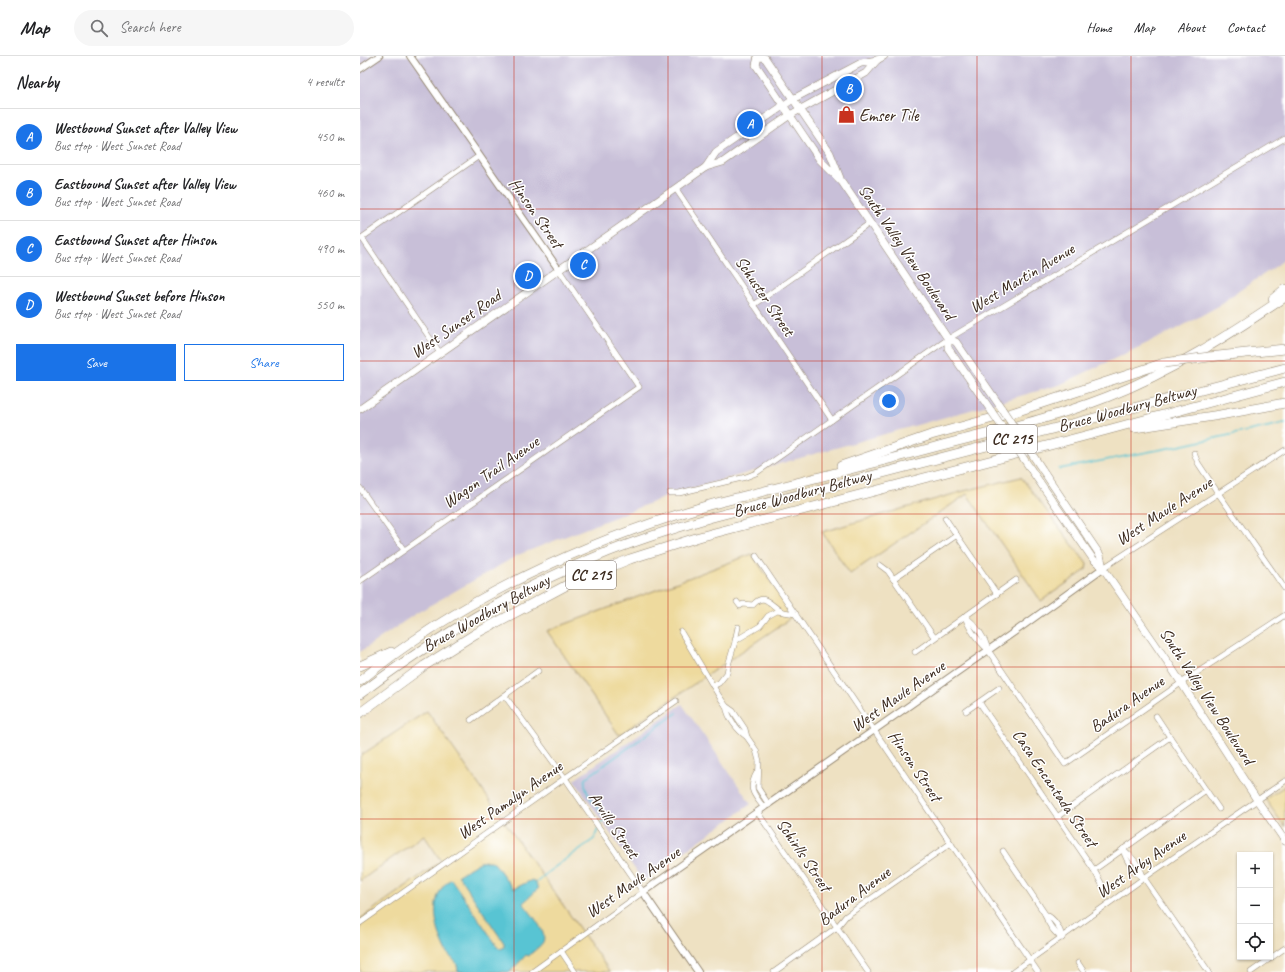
<!DOCTYPE html>
<meta charset="utf-8">
<style>
:root{--surface:#fff;--page:#f6f6f6;--text:#202124;--muted:#757577;--line:#e0e0e0;--accent:#1a73e8}
body{margin:0;font-family:Caveat,sans-serif;background:var(--page);color:var(--text)}
.controls{position:absolute;right:12px;bottom:12px;display:grid;overflow:hidden;border-radius:0px;box-shadow:0 1px 3px #0004}
.controls button{width:36px;height:36px;display:grid;place-items:center;padding:0;border:0;border-bottom:1px solid var(--line);background:var(--surface);color:var(--text);font:20px sans-serif}
.you{position:absolute;left:529px;top:345px;width:14px;height:14px;margin:-10px;border:3px solid #fff;border-radius:50%;background:#1a73e8;box-shadow:0 0 0 6px #1a73e833}
.badge{display:grid;place-items:center;width:26px;height:26px;border-radius:50%;background:var(--accent);color:#fff;font-size:13px;font-weight:700}
.pin{position:absolute;translate:-50% -50%;border:2px solid #fff;box-shadow:0 1px 4px #0006}
.list{margin:0;padding:0;list-style:none}
h2{display:flex;justify-content:space-between;align-items:center;height:52px;margin:0;padding:0 16px;font-size:17px}
h2 small{font-size:13px;font-weight:400;color:var(--muted)}
.list li{display:grid;grid-template-columns:26px 1fr auto;gap:12px;align-items:center;box-sizing:border-box;height:56px;padding:0 16px;border-top:1px solid var(--line)}
.list b{display:block;font-size:15px;white-space:nowrap}
.list p{margin:0;font-size:13px;white-space:nowrap;color:var(--muted)}
.list em{font-size:13px;font-style:normal;color:var(--muted)}
.actions{display:flex;gap:8px;padding:12px 16px}
.actions a{flex:1;padding:9px 0;border:1px solid var(--accent);border-radius:0px;text-align:center;font-size:14px;color:var(--accent)}
.actions .main{background:var(--accent);color:#fff}
.icon{flex:none;width:22px;height:22px;fill:none;stroke:currentColor;stroke-width:2;stroke-linecap:round;stroke-linejoin:round}
.map{position:relative;flex:none;width:925px;height:916px;overflow:hidden}
header{display:flex;align-items:center;gap:24px;box-sizing:border-box;height:56px;padding:0 20px;background:var(--surface);border-bottom:1px solid var(--line)}
header strong{font-size:19px}
nav{display:flex;gap:22px;margin-inline-start:auto;font-size:14px}
.search{width:280px;height:36px;background:var(--page);display:flex;align-items:center;gap:10px;box-sizing:border-box;padding:0 14px;border-radius:22px;color:var(--muted);font-size:15px}
main{display:flex}
aside{flex:1;background:var(--surface)}
.map>svg:first-child{display:block}
.industrial{fill:#c8bfd8}
.sand{fill:#eeda9e;stroke:#94825e}
.water{fill:#59c4d3;stroke:#4a7778}
.lines{fill:none;stroke-linecap:round;stroke-linejoin:round}
.stream{stroke:#59c4d3;stroke-width:1.5}
.minor-casing{stroke:#948670;stroke-width:6}
.tertiary-casing{stroke:#948670;stroke-width:8}
.secondary-casing{stroke:#948670;stroke-width:8}
.motorway-casing{stroke:#948670;stroke-width:10}
.minor{stroke:#fff;stroke-width:5}
.tertiary{stroke:#fff;stroke-width:6}
.secondary{stroke:#fff;stroke-width:7}
.motorway{stroke:#fff;stroke-width:9}
.secondary-bridge-casing{stroke:#948670;stroke-width:8;stroke-linecap:butt}
.motorway-bridge-casing{stroke:#948670;stroke-width:10;stroke-linecap:butt}
.secondary-bridge{stroke:#fff;stroke-width:7}
.motorway-bridge{stroke:#fff;stroke-width:9}
.grid{fill:none;stroke:#c8321e;stroke-width:1;stroke-opacity:0.55}
.labels{text-anchor:middle;dominant-baseline:central;stroke-width:3;stroke-linejoin:round;paint-order:stroke}
.shield{fill:#fff;stroke:#766a62;stroke-width:1}
.shield-label{font-size:16px;font-weight:bold;fill:#3b2a1e}
.poi-label{font-size:17px;fill:#3b2a1e;stroke:#fff;text-anchor:start}
.street-label{font-size:17px;fill:#3b2a1e;stroke:#fff}
</style>
<header>
<strong>Map</strong>
<div class="search"><svg class="icon" aria-label="search" viewBox="0 0 24 24"><circle cx="10" cy="10" r="6"/><path d="M15 15l6 6"/></svg>Search here</div>
<nav><a>Home</a><a>Map</a><a>About</a><a>Contact</a></nav>
</header>
<main>
<aside>
<h2>Nearby<small>4 results</small></h2>
<ul class="list">
<li><span class="badge">A</span><div><b>Westbound Sunset after Valley View</b><p>Bus stop · West Sunset Road</p></div><em>450 m</em></li>
<li><span class="badge">B</span><div><b>Eastbound Sunset after Valley View</b><p>Bus stop · West Sunset Road</p></div><em>460 m</em></li>
<li><span class="badge">C</span><div><b>Eastbound Sunset after Hinson</b><p>Bus stop · West Sunset Road</p></div><em>490 m</em></li>
<li><span class="badge">D</span><div><b>Westbound Sunset before Hinson</b><p>Bus stop · West Sunset Road</p></div><em>550 m</em></li>
</ul>
<div class="actions"><a class="main">Save</a><a>Share</a></div>
</aside>
<div class="map">
<svg width="925" height="916" viewBox="0 0 925 916">
<rect width="100%" height="100%" fill="#fff"/>
<filter id="ink" filterUnits="userSpaceOnUse"><feTurbulence type="fractalNoise" baseFrequency=".025" numOctaves="2"/><feDisplacementMap in="SourceGraphic" scale="8" xChannelSelector="R" yChannelSelector="G"/><feConvolveMatrix kernelMatrix="1 2 1 2 8 2 1 2 1" color-interpolation-filters="sRGB"/></filter>
<filter id="wash" filterUnits="userSpaceOnUse"><feTurbulence type="fractalNoise" baseFrequency=".012" numOctaves="4" result="noise"/><feDisplacementMap in="SourceGraphic" scale="16" xChannelSelector="R" yChannelSelector="G"/><feGaussianBlur stdDeviation="0.9" result="paint"/><feColorMatrix in="noise" values="0 0 0 0 0 0 0 0 0 0 0 0 0 0 0 0 0 1.4 0 .05"/><feComposite in="paint" operator="in"/></filter>
<g filter="url(#wash)">
<rect width="100%" height="100%" fill="#eee1c2"/>
<g class="industrial">
<path d="M0 0H925V203L916 210 867 243 864 247 817 273 699 329 316 437 158 499 55 558 0 596Z"/>
<path d="M322 648 391 748 283 825 214 724Z"/>
</g>
<g class="sand">
<path d="M661 421 727 508 726 514 681 545 607 438 490 518 462 476 604 435Z"/>
<path d="M392 498 434 560 259 679 187 575Z"/>
<path d="M67 655 250 916H0V863L81 805 64 779 0 825V700Z"/>
<path d="M925 730V771L905 743Z"/>
</g>
<path class="water" d="M126 805H131L135 808 153 833 172 824 176 827 178 833 163 847C169 855 188 876 183 886 180 891 173 895 169 900L166 899 150 916H98C97 903 94 906 88 898 76 876 66 840 91 823L138 891 141 893 144 891V887L98 819 120 806Z"/>
<g class="lines">
<g class="stream">
<path d="M699 413 819 390 925 367"/>
<path d="M240 769 242 765 246 763C239 753 220 733 226 722L317 657"/>
<path d="M176 827 188 816 234 783 238 773"/>
</g>
</g>
</g>
<g filter="url(#ink)">
<g class="lines">
<defs>
<g id="minor">
<path d="M316 133 472 364"/>
<path d="M2 182 80 297"/>
<path d="M0 183 119 100"/>
<path d="M394 249 510 167"/>
<path d="M834 397 838 407 858 437 925 533"/>
<path d="M0 432 44 494"/>
<path d="M310 437H319L386 421 396 417 588 283 925 82"/>
<path d="M585 462 637 538"/>
<path d="M396 500 678 916"/>
<path d="M520 509 528 515 574 581"/>
<path d="M743 512 925 394"/>
<path d="M533 523 597 479"/>
<path d="M0 525 279 331 199 214"/>
<path d="M377 546 380 550 383 548 393 549C404 535 411 550 421 555"/>
<path d="M605 560C609 574 618 584 628 594L705 708 821 627 925 559"/>
<path d="M605 560C616 569 624 580 628 593"/>
<path d="M321 576 359 640 366 650 373 655 385 673 387 681 396 694 399 705 398 732 409 749"/>
<path d="M375 585 378 571"/>
<path d="M555 596 656 524"/>
<path d="M353 630 359 627 367 617 369 606 375 586 378 583 400 570 408 560 417 555 436 558"/>
<path d="M145 640 205 722 283 836 172 916"/>
<path d="M619 646 734 814 745 834"/>
<path d="M366 650C368 662 377 674 387 681"/>
<path d="M606 655 639 632"/>
<path d="M796 660 828 708 859 753"/>
<path d="M111 664 178 615"/>
<path d="M397 716C387 734 394 738 404 752"/>
<path d="M398 757 508 916"/>
<path d="M697 761 810 681"/>
<path d="M763 793C773 801 780 810 784 822L849 916"/>
<path d="M763 794C767 806 773 816 784 822"/>
<path d="M643 795 685 858C687 867 694 877 702 882"/>
<path d="M734 814 846 734"/>
<path d="M685 858C694 862 701 873 702 882"/>
<path d="M0 867 205 722 316 645"/>
<path d="M201 895 215 916"/>
<path d="M718 907 724 916"/>
<path d="M414 916 477 871 486 860 591 787"/>
<path d="M653 916 784 822 925 725"/>
<path d="M891 916 925 892"/>
</g>
<g id="tertiary">
<path d="M50 0 199 214"/>
<path d="M0 13 19 0"/>
<path d="M338 916 283 836 660 572 743 512"/>
</g>
<g id="secondary">
<path d="M397 0 405 2 470 97 480 122"/>
<path d="M398 1 396 9 460 104 482 126 510 167 588 283V292L632 356"/>
<path d="M346 111 356 96 433 43 501 7 517 4"/>
<path d="M588 283 596 286 642 353"/>
<path d="M0 353 346 111 363 106 430 59 506 17 517 4 524 0"/>
<path d="M682 413 740 499 743 511"/>
<path d="M672 415 733 503 743 512 809 608 897 744 925 785"/>
</g>
<g id="motorway">
<path d="M913 243 925 233"/>
<path d="M849 301 925 293"/>
<path d="M774 372 860 359 925 347"/>
<path d="M481 410 571 379 655 356 804 307"/>
<path d="M0 610 31 596"/>
<path d="M0 625C99 543 226 485 349 449 424 430 500 411 575 391 632 376 691 363 747 341 811 316 869 279 925 241"/>
<path d="M0 638C73 583 152 535 238 500 274 485 312 473 349 462L819 340 925 312"/>
<path d="M0 657 64 610 115 578 207 529 270 503 339 481 736 377 925 326"/>
</g>
</defs>
<use href="#minor" class="minor-casing"/>
<use href="#tertiary" class="tertiary-casing"/>
<use href="#secondary" class="secondary-casing"/>
<use href="#motorway" class="motorway-casing"/>
<use href="#minor" class="minor"/>
<use href="#tertiary" class="tertiary"/>
<use href="#secondary" class="secondary"/>
<use href="#motorway" class="motorway"/>
<defs>
<g id="secondary-bridge">
<path d="M642 353 682 413"/>
<path d="M632 356 672 415"/>
</g>
<path id="motorway-bridge" d="M804 307 849 301"/>
</defs>
<use href="#secondary-bridge" class="secondary-bridge-casing"/>
<use href="#motorway-bridge" class="motorway-bridge-casing"/>
<use href="#secondary-bridge" class="secondary-bridge"/>
<use href="#motorway-bridge" class="motorway-bridge"/>
</g>
</g>
<path class="grid" d="M154 0V916M308 0V916M462 0V916M617 0V916M771 0V916M0 153H925M0 305H925M0 458H925M0 611H925M0 763H925"/>
<defs>
<symbol id="shop-bare" viewBox="-9 -9 18 18"><path d="M-5-2.5h2.3a2.7 3.5 0 0 1 5.4 0H5L5.5 6h-11ZM-1.5-2.5h3a1.5 2.3 0 0 0-3 0Z" fill="#c8321e" stroke="#fff" stroke-width="2.5" paint-order="stroke"/></symbol>
</defs>
<g fill-rule="evenodd">
<use href="#shop-bare" x="474" y="46" width="25" height="25"/>
</g>
<g class="labels">
<g class="shield">
<rect x="627" y="369" width="50" height="28" rx="3"/>
<rect x="206" y="505" width="50" height="28" rx="3"/>
</g>
<g class="shield-label">
<text x="652" y="383">CC 215</text>
<text x="231" y="519">CC 215</text>
</g>
<g class="poi-label">
<text x="499" y="59">Emser Tile</text>
</g>
<g class="street-label">
<text transform="translate(176 157) rotate(55)">Hinson Street</text>
<text transform="translate(547 196) rotate(56)">South Valley View Boulevard</text>
<text transform="translate(662 222) rotate(-31)">West Martin Avenue</text>
<text transform="translate(405 240) rotate(56)">Schuster Street</text>
<text transform="translate(96 268) rotate(-35)">West Sunset Road</text>
<text transform="translate(767 352) rotate(-15)">Bruce Woodbury Beltway</text>
<text transform="translate(131 416) rotate(-35)">Wagon Trail Avenue</text>
<text transform="translate(442 437) rotate(-15)">Bruce Woodbury Beltway</text>
<text transform="translate(804 455) rotate(-33)">West Maule Avenue</text>
<text transform="translate(126 557) rotate(-29)">Bruce Woodbury Beltway</text>
<text transform="translate(538 640) rotate(-35)">West Maule Avenue</text>
<text transform="translate(847 640) rotate(57)">South Valley View Boulevard</text>
<text transform="translate(767 648) rotate(-35)">Badura Avenue</text>
<text transform="translate(555 710) rotate(56)">Hinson Street</text>
<text transform="translate(695 732) rotate(56)">Casa Encantada Street</text>
<text transform="translate(150 744) rotate(-35)">West Pamalyn Avenue</text>
<text transform="translate(254 769) rotate(56)">Arville Street</text>
<text transform="translate(444 799) rotate(56)">Schirlls Street</text>
<text transform="translate(781 808) rotate(-35)">West Arby Avenue</text>
<text transform="translate(273 826) rotate(-35)">West Maule Avenue</text>
<text transform="translate(494 840) rotate(-37)">Badura Avenue</text>
</g>
</g>
</svg>
<div class="controls">
<button>+</button>
<button>−</button>
<button><svg class="icon" aria-label="locate" viewBox="0 0 24 24"><circle cx="12" cy="12" r="6"/><path d="M12 2v4M12 18v4M2 12h4M18 12h4"/></svg></button>
</div>
<div class="you"></div>
<div class="pin badge" style="left:390px;top:68px">A</div>
<div class="pin badge" style="left:489px;top:33px">B</div>
<div class="pin badge" style="left:223px;top:209px">C</div>
<div class="pin badge" style="left:168px;top:220px">D</div>
</div>
</main>
